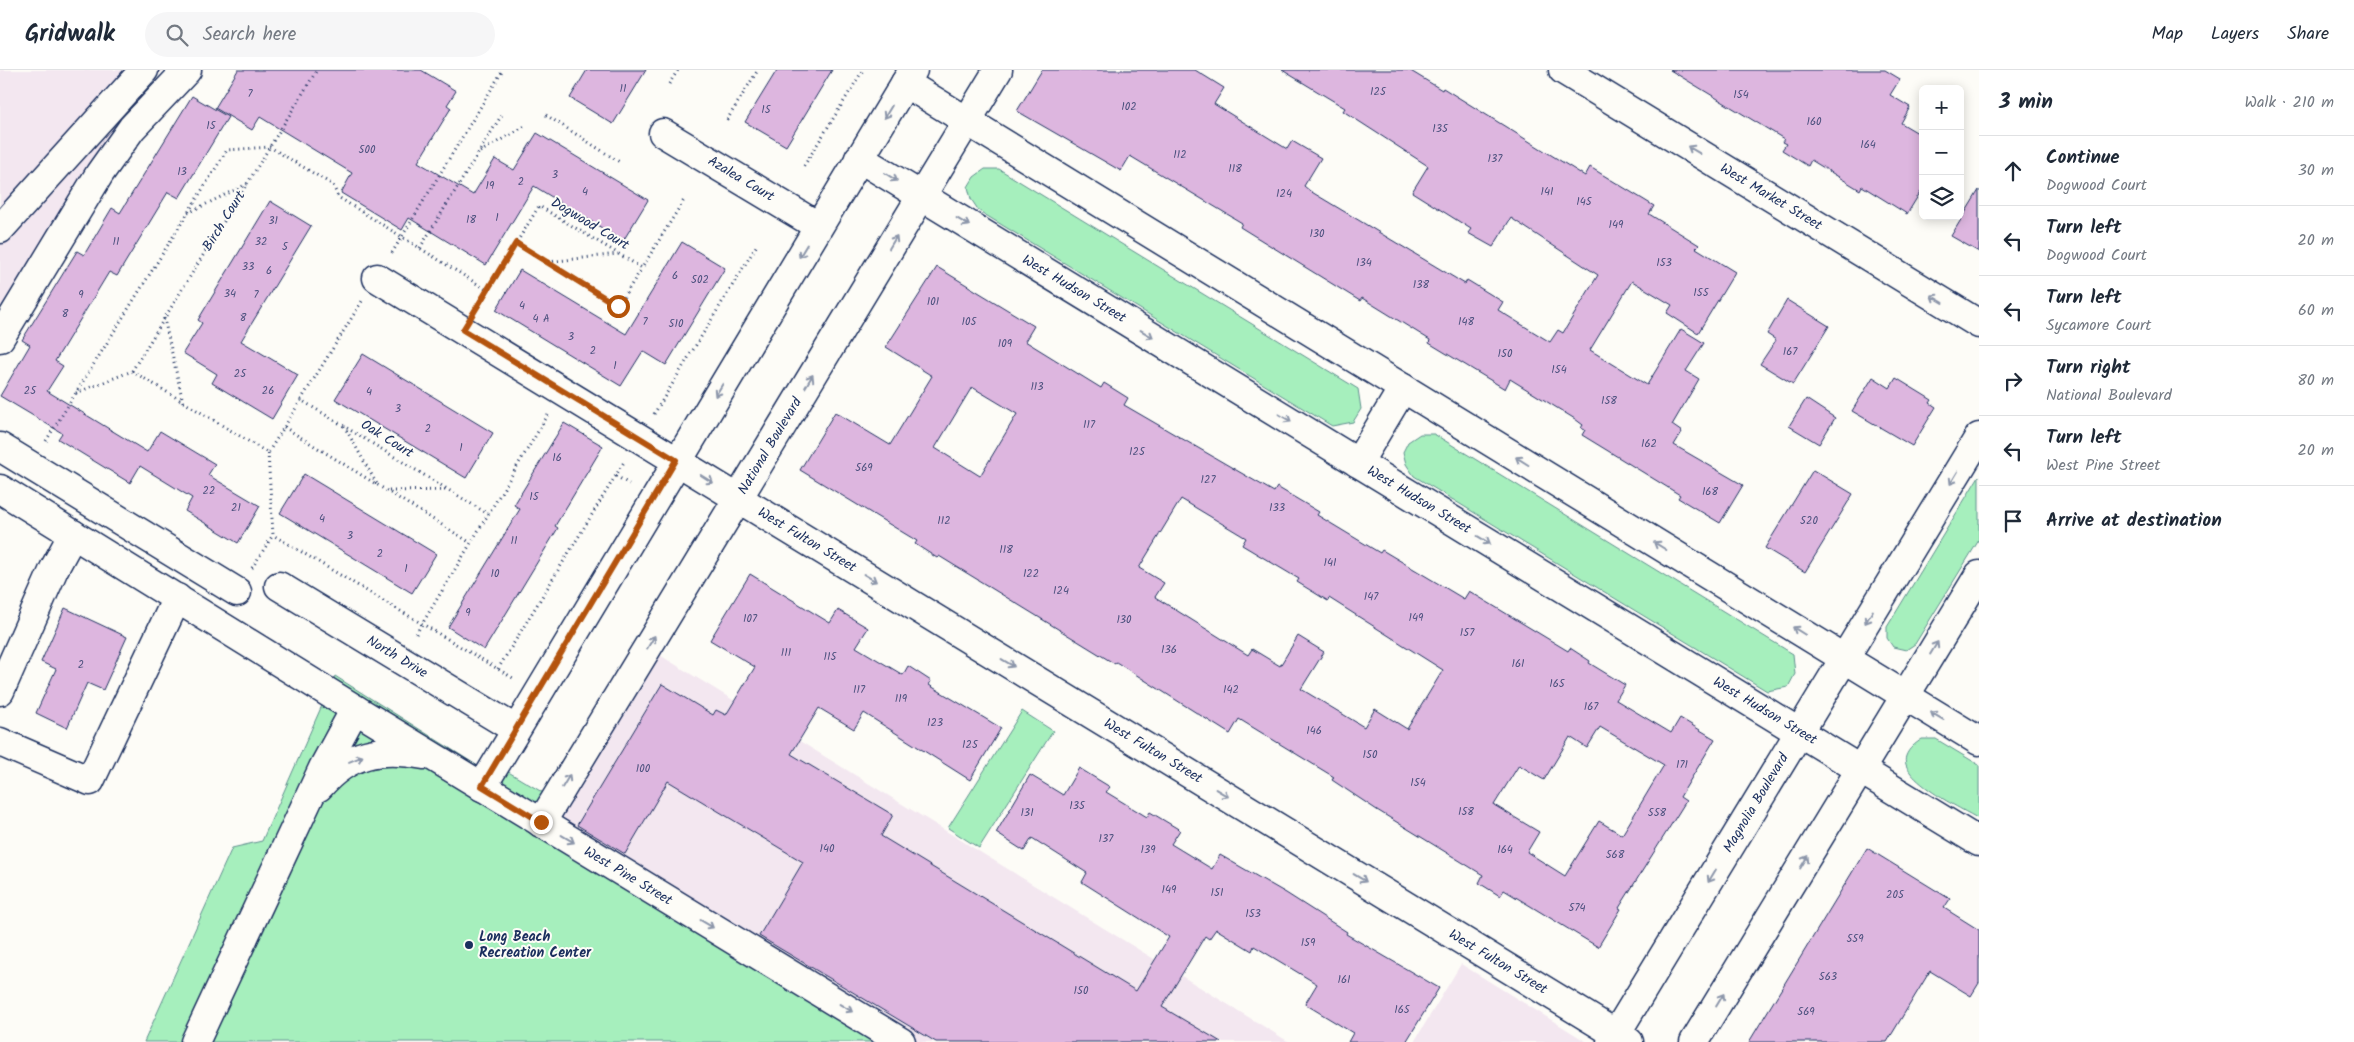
<!DOCTYPE html>
<meta charset="utf-8">
<style>
:root{--surface:#fff;--page:#f6f6f7;--text:#1f2937;--muted:#747a83;--line:#e0e1e3}
body{margin:0;font-family:Kalam,sans-serif;background:var(--page);color:var(--text)}
.controls{position:absolute;right:15px;top:15px;display:grid;overflow:hidden;border-radius:8px;box-shadow:0 2px 12px #0003}
.controls button{width:45px;height:45px;display:grid;place-items:center;padding:0;border:0;border-bottom:1px solid var(--line);background:var(--surface);color:var(--text);font:25px sans-serif}
.stop{position:absolute;width:15px;height:15px;margin:-11px;border:4px solid #b45309;border-radius:50%;background:#fff}
.stop.end{background:#b45309;border-color:#fff;box-shadow:0 1px 5px #0008}
.list{margin:0;padding:0;list-style:none}
h2{display:flex;justify-content:space-between;align-items:center;height:65px;margin:0;padding:0 20px;font-size:21px}
h2 small{font-size:16px;font-weight:400;color:var(--muted)}
.list li{display:grid;grid-template-columns:32px 1fr auto;gap:15px;align-items:center;box-sizing:border-box;height:70px;padding:0 20px;border-top:1px solid var(--line)}
.list b{display:block;font-size:19px;white-space:nowrap}
.list p{margin:0;font-size:16px;white-space:nowrap;color:var(--muted)}
.list em{font-size:16px;font-style:normal;color:var(--muted)}
.icon{flex:none;width:28px;height:28px;fill:none;stroke:currentColor;stroke-width:2;stroke-linecap:round;stroke-linejoin:round}
.map{position:relative;flex:none;width:1979px;height:972px;overflow:hidden}
header{display:flex;align-items:center;gap:30px;box-sizing:border-box;height:70px;padding:0 25px;background:var(--surface);border-bottom:1px solid var(--line)}
header strong{font-size:24px}
nav{display:flex;gap:28px;margin-inline-start:auto;font-size:18px}
.search{width:350px;height:45px;background:var(--page);display:flex;align-items:center;gap:12px;box-sizing:border-box;padding:0 18px;border-radius:28px;color:var(--muted);font-size:19px}
main{display:flex}
aside{flex:1;background:var(--surface)}
.map>svg:first-child{display:block}
.built{fill:#f3e7f0}
.green{fill:#a6efbd;stroke:#608f8e}
.building{fill:#ddb6df;stroke:#1b2f5e;fill-rule:evenodd}
.lines{fill:none;stroke-linecap:round;stroke-linejoin:round}
.minor-casing{stroke:#1b2f5e;stroke-width:31}
.path{stroke:#1b2f5e;stroke-width:3;stroke-dasharray:1 4;stroke-linecap:butt}
.minor{stroke:#fdfcf7;stroke-width:28}
.oneway{stroke:#8c96aa}
.route{stroke:#b45309;stroke-width:6}
.poi-dot{fill:#1b2f5e;stroke:#fdfcf7;stroke-width:2}
.labels{text-anchor:middle;dominant-baseline:central;stroke-width:4;stroke-linejoin:round;paint-order:stroke}
.number-label{font-size:11px;fill:#4c517e}
.street-label{font-size:14px;fill:#1b2f5e;stroke:#fdfcf7}
.poi-label{font-size:14px;font-weight:bold;fill:#1b2f5e;stroke:#fdfcf7;text-anchor:start}
</style>
<header>
<strong>Gridwalk</strong>
<div class="search"><svg class="icon" aria-label="search" viewBox="0 0 24 24"><circle cx="10" cy="10" r="6"/><path d="M15 15l6 6"/></svg>Search here</div>
<nav><a>Map</a><a>Layers</a><a>Share</a></nav>
</header>
<main>
<div class="map">
<svg width="1979" height="972" viewBox="0 0 1979 972">
<rect width="100%" height="100%" fill="#fdfcf7"/>
<filter id="ink" filterUnits="userSpaceOnUse"><feTurbulence type="fractalNoise" baseFrequency=".02" numOctaves="2"/><feDisplacementMap in="SourceGraphic" scale="10" xChannelSelector="R" yChannelSelector="G"/><feConvolveMatrix kernelMatrix="1 2 1 2 8 2 1 2 1" color-interpolation-filters="sRGB"/></filter>
<g filter="url(#ink)">
<g class="built">
<path d="M0 0H163L136 26 0 249Z"/>
<path d="M650 579 1289 972H908L545 751Z"/>
<path d="M1461 894 1587 972H1414Z"/>
</g>
<g class="green">
<path d="M985 99H999L1358 319 1361 339 1353 352 1332 356 979 141 971 129 968 117 974 107Z"/>
<path d="M1420 364H1434L1793 584 1795 604 1788 617 1767 621 1414 406 1406 394 1403 382 1408 372Z"/>
<path d="M1979 406V470L1915 574 1906 580 1893 577 1887 568V557Z"/>
<path d="M335 606 489 703 495 694 557 731 545 751 908 972H144L232 778 262 771Z"/>
<path d="M1022 641 1053 661 979 778 948 758Z"/>
<path d="M1922 669H1936L1979 695V749C1962 739 1898 709 1906 686 1909 678 1915 674 1922 669Z"/>
</g>
<g class="building">
<path d="M238 0H421L456 21 447 35 451 38 418 92 473 125 495 89 514 100 537 63 648 130 623 171 534 116 486 195 409 148 402 160 341 123 352 103 260 47 252 60 215 38Z"/>
<path d="M587 0H646L613 54 570 28Z"/>
<path d="M777 0H832L786 76 745 52Z"/>
<path d="M1042 0H1195L1224 18 1214 34 1287 79 1292 71 1321 88 1304 116 1310 121 1465 214 1467 210 1503 232 1498 240 1550 272 1558 260 1563 263 1598 205 1511 148 1493 177 1468 163 1471 159 1412 122 1428 96 1343 41 1345 38 1282 0H1409L1442 20 1443 18 1585 106 1590 97 1654 136 1649 144 1699 175 1696 178 1735 202 1698 263 1667 243 1672 235 1632 211 1590 280 1647 315 1681 259 1704 273 1686 301 1699 309 1672 355 1682 362 1674 375 1743 415 1720 453 1678 428 1680 425 1582 365 1585 360 1581 358 1583 355 1575 349 1510 309 1505 319 1429 273 1430 270 1362 228 1360 231 1240 157 1242 153 1130 86 1121 101 1017 41Z"/>
<path d="M1670 0H1885L1900 9 1890 25 1910 37 1901 53 1923 66V118L1907 144 1862 116 1860 120 1811 90 1808 96 1782 80 1786 74 1782 72 1784 69Z"/>
<path d="M192 26 228 47 179 128 168 122 117 206 109 202 55 291 63 296 47 321 147 382 160 361 215 394 208 405 260 436 238 473 185 441 192 428 140 396 130 413 58 369 62 363 0 326 30 275 22 270 77 181 84 185 112 138 120 143Z"/>
<path d="M1979 120V182L1951 166Z"/>
<path d="M270 131 311 156 241 271 298 305 272 349 212 313 217 304 183 283 202 253 198 250Z"/>
<path d="M682 172 725 198 666 295 643 281 621 316 496 240 520 200 626 264Z"/>
<path d="M937 197 1034 256 1025 271 1101 318 1104 313 1128 328 1124 335 1274 422 1277 417 1319 442 1317 445 1380 483 1382 480 1464 529 1469 521 1568 581 1570 578 1590 591 1589 593 1625 615 1616 630 1671 663 1680 648 1715 669 1680 727 1686 731 1619 838 1621 839 1598 877 1504 820 1500 826 1479 813 1483 805 1377 740 1332 710 1334 707 1239 649 1230 664 1116 592 1115 594 939 486 937 488 915 474 917 471 800 400 835 342 890 375 932 306 886 277ZM972 317 1017 344 980 406 935 378ZM1181 429 1246 468 1242 475 1299 509 1297 512 1328 531 1329 528 1443 600 1407 659 1375 639 1364 657 1301 619 1324 582 1298 566 1280 596 1252 579 1248 585 1155 527 1164 513 1139 498ZM1600 657 1664 695 1622 765 1599 751 1565 806 1527 782 1539 762 1494 735 1519 695 1544 710 1570 667 1587 678Z"/>
<path d="M1787 230 1829 256 1793 314 1760 294 1776 270 1767 264Z"/>
<path d="M363 284 493 363 466 408 335 329Z"/>
<path d="M1873 307 1890 318 1896 308 1932 330 1930 333 1936 337 1912 376 1852 341Z"/>
<path d="M1806 329 1835 348 1819 374 1789 356Z"/>
<path d="M564 353 603 376 555 456 558 458 484 580 448 557 520 439 514 435Z"/>
<path d="M1813 400 1853 424 1805 502 1765 478Z"/>
<path d="M304 404 436 484 412 523 280 443Z"/>
<path d="M750 504 830 553 838 540 868 558 856 577 903 605 908 596 931 611 929 615 1001 658 970 710 864 643 854 659 819 638 791 684 893 745 881 766 1136 921 1169 867 1082 812 1087 803 1032 768 1024 781 996 763 1030 705 1063 725 1079 698 1110 717 1106 722 1147 747 1150 742 1180 760 1171 774 1212 799 1220 785 1286 823 1347 862 1346 864 1439 918 1406 972H1348L1353 963 1305 934 1317 914 1254 876 1252 881 1216 859 1209 869 1205 866 1162 937 1221 972H936L759 866 803 792 668 711 625 784 577 755 662 614 713 645 716 640 726 645 755 597 710 570Z"/>
<path d="M65 538 127 567 103 620 87 613 67 658 36 643 56 599 41 592Z"/>
<path d="M1867 778 1950 829 1944 838 1979 860V913L1971 926 1930 901 1887 972H1749Z"/>
</g>
<g class="lines">
<defs>
<g id="minor">
<path d="M1563 0 1979 254"/>
<path d="M905 13 1979 671"/>
<path d="M663 63 818 156"/>
<path d="M859 88 1979 772"/>
<path d="M0 159 144 0"/>
<path d="M377 208 1629 972"/>
<path d="M0 268 100 103 132 58 187 0"/>
<path d="M0 377 237 522"/>
<path d="M1358 393 1403 318"/>
<path d="M0 419 355 639 901 972"/>
<path d="M279 516 515 659"/>
<path d="M0 621 54 499 73 464"/>
<path d="M0 672 90 711 177 528"/>
<path d="M319 717C349 682 380 677 424 685"/>
<path d="M482 717 913 0"/>
<path d="M541 753 998 0"/>
<path d="M195 972 323 698 355 639"/>
<path d="M1611 972 1979 367"/>
<path d="M1694 972 1979 505"/>
</g>
</defs>
<use href="#minor" class="minor-casing"/>
<g class="path">
<path d="M669 14 678 0"/>
<path d="M546 45 621 93"/>
<path d="M727 50 758 0"/>
<path d="M480 82 525 56"/>
<path d="M804 96 863 0"/>
<path d="M188 143 247 114"/>
<path d="M516 173 618 236 642 198"/>
<path d="M420 178 503 43"/>
<path d="M392 183 503 0"/>
<path d="M548 192 618 184"/>
<path d="M478 236 539 136 642 198 684 130"/>
<path d="M164 248 183 332"/>
<path d="M132 301 268 383 301 330 488 444"/>
<path d="M132 301 317 0"/>
<path d="M76 323 132 301"/>
<path d="M301 330 362 231"/>
<path d="M654 344 757 175"/>
<path d="M344 356 378 416"/>
<path d="M284 357 471 473"/>
<path d="M46 371 227 80 270 77 333 115 338 127 487 220"/>
<path d="M268 383 273 465 513 608"/>
<path d="M616 406 629 414"/>
<path d="M389 421 448 420"/>
<path d="M252 498 273 465"/>
<path d="M416 564 548 345"/>
<path d="M498 599 624 392"/>
</g>
<use href="#minor" class="minor"/>
</g>
<defs><path id="oneway-shaft" d="M-6 0H5M1.5-3L5.5 0L1.5 3" fill="none" stroke-width="1.6" stroke-linecap="round" stroke-linejoin="round" transform="scale(1.25)"/></defs>
<g class="oneway">
<use href="#oneway-shaft" transform="translate(888 42) rotate(121)"/>
<use href="#oneway-shaft" transform="translate(1694 80) rotate(-149)"/>
<use href="#oneway-shaft" transform="translate(891 107) rotate(32)"/>
<use href="#oneway-shaft" transform="translate(963 152) rotate(31)"/>
<use href="#oneway-shaft" transform="translate(893 172) rotate(-59)"/>
<use href="#oneway-shaft" transform="translate(803 181) rotate(121)"/>
<use href="#oneway-shaft" transform="translate(1937 229) rotate(-149)"/>
<use href="#oneway-shaft" transform="translate(1147 264) rotate(31)"/>
<use href="#oneway-shaft" transform="translate(809 311) rotate(-59)"/>
<use href="#oneway-shaft" transform="translate(719 320) rotate(121)"/>
<use href="#oneway-shaft" transform="translate(1285 348) rotate(31)"/>
<use href="#oneway-shaft" transform="translate(1522 391) rotate(-148)"/>
<use href="#oneway-shaft" transform="translate(1954 408) rotate(121)"/>
<use href="#oneway-shaft" transform="translate(707 409) rotate(32)"/>
<use href="#oneway-shaft" transform="translate(1484 470) rotate(31)"/>
<use href="#oneway-shaft" transform="translate(1660 476) rotate(-148)"/>
<use href="#oneway-shaft" transform="translate(870 508) rotate(31)"/>
<use href="#oneway-shaft" transform="translate(1869 547) rotate(121)"/>
<use href="#oneway-shaft" transform="translate(1799 561) rotate(-148)"/>
<use href="#oneway-shaft" transform="translate(651 572) rotate(-59)"/>
<use href="#oneway-shaft" transform="translate(1934 578) rotate(-59)"/>
<use href="#oneway-shaft" transform="translate(1008 593) rotate(31)"/>
<use href="#oneway-shaft" transform="translate(1937 646) rotate(-149)"/>
<use href="#oneway-shaft" transform="translate(356 689) rotate(-22)"/>
<use href="#oneway-shaft" transform="translate(566 711) rotate(-59)"/>
<use href="#oneway-shaft" transform="translate(1222 723) rotate(31)"/>
<use href="#oneway-shaft" transform="translate(568 769) rotate(31)"/>
<use href="#oneway-shaft" transform="translate(1804 792) rotate(-59)"/>
<use href="#oneway-shaft" transform="translate(1712 806) rotate(121)"/>
<use href="#oneway-shaft" transform="translate(1360 808) rotate(31)"/>
<use href="#oneway-shaft" transform="translate(707 854) rotate(31)"/>
<use href="#oneway-shaft" transform="translate(1720 930) rotate(-59)"/>
<use href="#oneway-shaft" transform="translate(846 938) rotate(31)"/>
</g>
</g>
<g class="lines" filter="url(#ink)">
<path class="route" d="M541 752 482 716 676 390 463 260 516 173 618 236"/>
</g>
<circle class="poi-dot" cx="469" cy="875" r="5"/>
<g class="labels">
<g class="number-label">
<text x="623" y="19">11</text>
<text x="1378" y="22">125</text>
<text x="250" y="24">7</text>
<text x="1741" y="25">154</text>
<text x="1129" y="37">102</text>
<text x="766" y="40">15</text>
<text x="1814" y="52">160</text>
<text x="211" y="56">15</text>
<text x="1440" y="59">135</text>
<text x="1868" y="75">164</text>
<text x="367" y="80">500</text>
<text x="1180" y="85">112</text>
<text x="1495" y="89">137</text>
<text x="1235" y="99">118</text>
<text x="182" y="102">13</text>
<text x="555" y="105">3</text>
<text x="521" y="112">2</text>
<text x="490" y="116">19</text>
<text x="585" y="122">4</text>
<text x="1547" y="122">141</text>
<text x="1284" y="124">124</text>
<text x="1584" y="132">145</text>
<text x="497" y="148">1</text>
<text x="471" y="150">18</text>
<text x="273" y="151">31</text>
<text x="1616" y="155">149</text>
<text x="1317" y="164">130</text>
<text x="116" y="172">11</text>
<text x="261" y="172">32</text>
<text x="285" y="177">5</text>
<text x="1364" y="193">134</text>
<text x="1664" y="193">153</text>
<text x="248" y="197">33</text>
<text x="269" y="201">6</text>
<text x="675" y="206">6</text>
<text x="700" y="210">502</text>
<text x="1421" y="215">138</text>
<text x="1701" y="223">155</text>
<text x="230" y="224">34</text>
<text x="81" y="225">9</text>
<text x="256" y="225">7</text>
<text x="933" y="232">101</text>
<text x="522" y="236">4</text>
<text x="65" y="244">8</text>
<text x="243" y="248">8</text>
<text x="541" y="249">4 A</text>
<text x="645" y="252">7</text>
<text x="969" y="252">105</text>
<text x="1466" y="252">148</text>
<text x="676" y="254">510</text>
<text x="571" y="267">3</text>
<text x="1005" y="274">109</text>
<text x="593" y="281">2</text>
<text x="1790" y="282">167</text>
<text x="1505" y="284">150</text>
<text x="615" y="296">1</text>
<text x="1559" y="300">154</text>
<text x="240" y="304">25</text>
<text x="1037" y="317">113</text>
<text x="30" y="321">25</text>
<text x="268" y="321">26</text>
<text x="369" y="322">4</text>
<text x="1609" y="331">158</text>
<text x="398" y="339">3</text>
<text x="1089" y="355">117</text>
<text x="428" y="359">2</text>
<text x="1649" y="374">162</text>
<text x="461" y="378">1</text>
<text x="1137" y="382">125</text>
<text x="557" y="388">16</text>
<text x="864" y="398">569</text>
<text x="1208" y="410">127</text>
<text x="209" y="421">22</text>
<text x="1710" y="422">168</text>
<text x="534" y="427">15</text>
<text x="236" y="438">21</text>
<text x="1277" y="438">133</text>
<text x="322" y="449">4</text>
<text x="944" y="451">112</text>
<text x="1809" y="451">520</text>
<text x="350" y="466">3</text>
<text x="514" y="471">11</text>
<text x="1006" y="480">118</text>
<text x="380" y="484">2</text>
<text x="1330" y="493">141</text>
<text x="406" y="499">1</text>
<text x="495" y="504">10</text>
<text x="1031" y="504">122</text>
<text x="1061" y="521">124</text>
<text x="1371" y="527">147</text>
<text x="468" y="543">9</text>
<text x="1416" y="548">149</text>
<text x="750" y="549">107</text>
<text x="1124" y="550">130</text>
<text x="1467" y="563">157</text>
<text x="1169" y="580">136</text>
<text x="786" y="583">111</text>
<text x="830" y="587">115</text>
<text x="1518" y="594">161</text>
<text x="81" y="595">2</text>
<text x="1557" y="614">165</text>
<text x="859" y="620">117</text>
<text x="1231" y="620">142</text>
<text x="901" y="629">119</text>
<text x="1591" y="637">167</text>
<text x="935" y="653">123</text>
<text x="1314" y="661">146</text>
<text x="970" y="675">125</text>
<text x="1370" y="685">150</text>
<text x="1682" y="695">171</text>
<text x="643" y="699">100</text>
<text x="1418" y="713">154</text>
<text x="1077" y="736">135</text>
<text x="1466" y="742">158</text>
<text x="1027" y="743">131</text>
<text x="1657" y="743">558</text>
<text x="1106" y="769">137</text>
<text x="827" y="779">140</text>
<text x="1148" y="780">139</text>
<text x="1505" y="780">164</text>
<text x="1615" y="785">568</text>
<text x="1169" y="820">149</text>
<text x="1217" y="823">151</text>
<text x="1895" y="825">205</text>
<text x="1577" y="838">574</text>
<text x="1253" y="844">153</text>
<text x="1855" y="869">559</text>
<text x="1308" y="873">159</text>
<text x="1828" y="907">563</text>
<text x="1344" y="910">161</text>
<text x="1081" y="921">150</text>
<text x="1402" y="940">165</text>
<text x="1806" y="942">569</text>
</g>
<g class="street-label">
<text transform="translate(741 109) rotate(31)">Azalea Court</text>
<text transform="translate(1771 127) rotate(31)">West Market Street</text>
<text transform="translate(224 151) rotate(-58)">Birch Court</text>
<text transform="translate(590 154) rotate(31)">Dogwood Court</text>
<text transform="translate(1074 219) rotate(31)">West Hudson Street</text>
<text transform="translate(387 369) rotate(32)">Oak Court</text>
<text transform="translate(770 376) rotate(-59)">National Boulevard</text>
<text transform="translate(1419 430) rotate(31)">West Hudson Street</text>
<text transform="translate(807 470) rotate(31)">West Fulton Street</text>
<text transform="translate(397 587) rotate(31)">North Drive</text>
<text transform="translate(1765 641) rotate(31)">West Hudson Street</text>
<text transform="translate(1153 681) rotate(31)">West Fulton Street</text>
<text transform="translate(1756 733) rotate(-59)">Magnolia Boulevard</text>
<text transform="translate(628 806) rotate(31)">West Pine Street</text>
<text transform="translate(1498 892) rotate(31)">West Fulton Street</text>
</g>
<g class="poi-label">
<text x="479" y="867">Long Beach<tspan x="479" dy="16">Recreation Center</tspan></text>
</g>
</g>
</svg>
<div class="controls">
<button>+</button>
<button>−</button>
<button><svg class="icon" aria-label="layers" viewBox="0 0 24 24"><path d="M12 4l9 5-9 5-9-5zM3 14l9 5 9-5"/></svg></button>
</div>
<div class="stop" style="left:618px;top:236px"></div>
<div class="stop end" style="left:541px;top:752px"></div>
</div>
<aside>
<h2>3 min<small>Walk · 210 m</small></h2>
<ul class="list">
<li><svg class="icon" aria-label="ahead" viewBox="0 0 24 24"><path d="M12 20V5M6 11l6-6 6 6"/></svg><div><b>Continue</b><p>Dogwood Court</p></div><em>30 m</em></li>
<li><svg class="icon" aria-label="left" viewBox="0 0 24 24"><path d="M17 20v-9H6M10 6l-5 5 5 5"/></svg><div><b>Turn left</b><p>Dogwood Court</p></div><em>20 m</em></li>
<li><svg class="icon" aria-label="left" viewBox="0 0 24 24"><path d="M17 20v-9H6M10 6l-5 5 5 5"/></svg><div><b>Turn left</b><p>Sycamore Court</p></div><em>60 m</em></li>
<li><svg class="icon" aria-label="right" viewBox="0 0 24 24"><path d="M7 20v-9h11M14 6l5 5-5 5"/></svg><div><b>Turn right</b><p>National Boulevard</p></div><em>80 m</em></li>
<li><svg class="icon" aria-label="left" viewBox="0 0 24 24"><path d="M17 20v-9H6M10 6l-5 5 5 5"/></svg><div><b>Turn left</b><p>West Pine Street</p></div><em>20 m</em></li>
<li><svg class="icon" aria-label="arrive" viewBox="0 0 24 24"><path d="M6 21V4h12l-3 4 3 4H6"/></svg><div><b>Arrive at destination</b></div></li>
</ul>
</aside>
</main>
